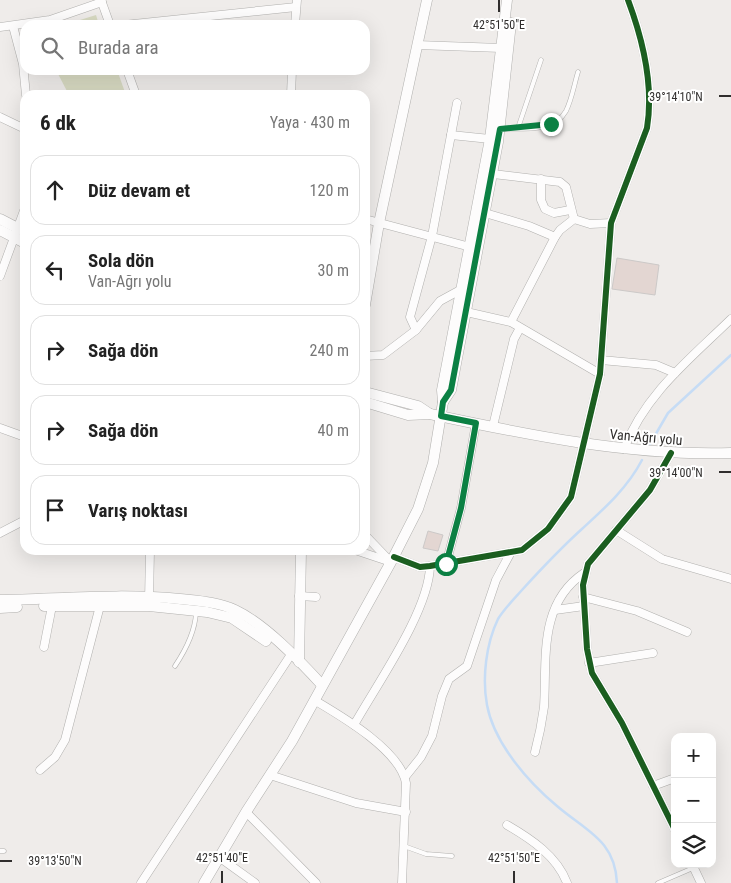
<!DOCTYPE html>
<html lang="tr">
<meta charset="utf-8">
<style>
:root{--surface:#fff;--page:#f6f6f6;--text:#222;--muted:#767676;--line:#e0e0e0}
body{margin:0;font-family:"Roboto Condensed",sans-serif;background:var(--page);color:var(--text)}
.controls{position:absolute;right:15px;bottom:15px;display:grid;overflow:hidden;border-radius:10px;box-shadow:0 5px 20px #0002}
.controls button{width:45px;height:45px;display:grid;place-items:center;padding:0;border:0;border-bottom:1px solid var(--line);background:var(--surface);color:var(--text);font:25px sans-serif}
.stop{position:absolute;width:15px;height:15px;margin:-11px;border:4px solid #0b8043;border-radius:50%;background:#fff}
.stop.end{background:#0b8043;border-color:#fff;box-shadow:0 1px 5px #0008}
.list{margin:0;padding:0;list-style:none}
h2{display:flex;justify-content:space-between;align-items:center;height:65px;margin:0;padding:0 20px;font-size:21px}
h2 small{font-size:16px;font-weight:400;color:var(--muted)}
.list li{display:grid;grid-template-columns:32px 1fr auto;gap:15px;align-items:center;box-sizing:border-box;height:70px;margin:0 10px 10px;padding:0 10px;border:1px solid var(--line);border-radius:15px}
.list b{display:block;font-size:19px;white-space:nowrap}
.list p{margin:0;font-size:16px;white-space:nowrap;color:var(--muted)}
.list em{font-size:16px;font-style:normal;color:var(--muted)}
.icon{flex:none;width:28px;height:28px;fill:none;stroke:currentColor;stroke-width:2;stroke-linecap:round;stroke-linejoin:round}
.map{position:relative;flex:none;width:731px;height:883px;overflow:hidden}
.search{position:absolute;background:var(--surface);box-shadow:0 5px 20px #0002;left:20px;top:20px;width:350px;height:55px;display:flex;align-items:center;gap:12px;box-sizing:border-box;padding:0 18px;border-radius:15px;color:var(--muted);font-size:19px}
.panel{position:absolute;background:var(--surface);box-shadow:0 5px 20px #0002;left:20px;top:90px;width:350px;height:465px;border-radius:15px}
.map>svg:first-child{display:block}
.green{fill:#d8dac2}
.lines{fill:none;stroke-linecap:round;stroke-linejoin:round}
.stream{stroke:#c6dcf5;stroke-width:2.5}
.building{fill:#e3d6d2;stroke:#ccc9c8}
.lane-casing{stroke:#b1b0ae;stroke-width:5}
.street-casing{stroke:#b1b0ae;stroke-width:9}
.secondary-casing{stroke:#b1b0ae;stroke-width:11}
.lane{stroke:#fdfcfc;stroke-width:4}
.street{stroke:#fdfcfc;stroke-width:8}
.secondary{stroke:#fdfcfc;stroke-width:10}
.cycleway-casing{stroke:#fff;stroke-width:9}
.cycleway{stroke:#1b5e20;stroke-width:6}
.route{stroke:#0b8043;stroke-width:6}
.ticks{fill:none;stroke:#302e2d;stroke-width:2}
.labels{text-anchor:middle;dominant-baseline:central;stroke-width:4;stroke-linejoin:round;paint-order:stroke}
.street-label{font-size:14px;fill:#302e2d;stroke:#fff}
.ticks-label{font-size:12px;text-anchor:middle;fill:#302e2d;stroke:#fff;stroke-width:4;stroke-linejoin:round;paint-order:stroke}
</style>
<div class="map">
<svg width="731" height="883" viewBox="0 0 731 883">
<rect width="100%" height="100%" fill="#efecea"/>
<g class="green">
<path d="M96 15 99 25H64Z"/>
<path d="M56 70H117L126 95H69Z"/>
</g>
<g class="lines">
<g class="stream">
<path d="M650 444 668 413 731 355"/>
<path d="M617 883C615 840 586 831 557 806 528 782 494 743 487 705 482 678 486 644 498 619 504 609 514 599 522 590 542 568 562 547 583 528 606 507 628 487 642 460"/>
</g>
</g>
<g class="building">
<path d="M617 258 659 265 655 295 612 289Z"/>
<path d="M428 531 443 535 438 551 423 548Z"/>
</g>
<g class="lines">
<defs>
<g id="lane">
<path d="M518 128 541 60"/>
<path d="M500 129C521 128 554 133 566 111 572 99 574 85 578 72"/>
<path d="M175 666C185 651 195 631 196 613"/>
<path d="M404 846 426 854 452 856"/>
<path d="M0 851H4"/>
<path d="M658 883 693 868"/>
</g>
<g id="street">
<path d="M101 0 110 25"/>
<path d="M124 25 296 7"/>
<path d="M295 25 297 0"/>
<path d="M13 26 23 64 26 95"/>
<path d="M0 27 50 20 102 2"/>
<path d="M417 45 501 48"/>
<path d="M127 70 136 95"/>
<path d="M291 95 292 70"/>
<path d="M0 117 25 129"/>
<path d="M451 135 490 139"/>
<path d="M493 174 560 182 566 187 574 219 590 224 611 223"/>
<path d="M541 179V200L545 209 554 213 570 210"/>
<path d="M485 213 529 226 555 237"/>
<path d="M365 219 474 248"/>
<path d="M0 276 25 208"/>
<path d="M462 311 511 322 600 374"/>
<path d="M511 322 555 237 560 230 574 219"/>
<path d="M416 330 410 317 432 236 457 103"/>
<path d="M365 356 383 355 416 330 440 301 462 289"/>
<path d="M601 360 656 365 675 373"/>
<path d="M493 426 514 339 520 328"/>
<path d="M0 428 25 437"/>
<path d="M624 449C645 394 690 359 731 319"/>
<path d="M671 453 650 490 588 564 583 585 587 649 592 673 622 723 675 830"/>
<path d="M616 530 662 559 731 579"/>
<path d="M0 533 25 520"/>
<path d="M365 535 388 559"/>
<path d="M355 550 391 562"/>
<path d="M394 557 420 567 430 566 522 550 548 529 571 497 600 374 611 223 647 128C654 85 643 40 628 0"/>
<path d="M446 564 461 508 476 423"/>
<path d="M299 596 316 597"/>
<path d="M583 597 637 611 687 632"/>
<path d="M149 601 150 550"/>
<path d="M555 610 584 606"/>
<path d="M44 647 52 606"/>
<path d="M589 663 653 653"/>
<path d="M314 700C341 716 400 750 406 783L402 883"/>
<path d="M354 725C377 684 429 611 430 566"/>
<path d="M535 752C539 737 542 722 544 707 547 659 538 604 584 573"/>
<path d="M40 770 55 757 65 740 101 602"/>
<path d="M270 775 356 803 406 812"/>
<path d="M405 777 421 757 432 736 442 696 449 679 467 666 496 580 511 552"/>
<path d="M653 786 675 778"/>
<path d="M246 812 316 883"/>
<path d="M507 825C531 839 557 856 567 883"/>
<path d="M219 857 255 883"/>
<path d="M692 864 701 883"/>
<path d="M141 883 292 653"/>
</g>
<g id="secondary">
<path d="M0 219 25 232"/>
<path d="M0 230 25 243"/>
<path d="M365 305 379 223 427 0"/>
<path d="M365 392 418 406 430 414"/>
<path d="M365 402 408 415 430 414C528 435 630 456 731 453"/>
<path d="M443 402 451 390 498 142 511 23"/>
<path d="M0 600C60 599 120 593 180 599 198 601 218 602 235 610 265 624 300 661 322 685"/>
<path d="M44 606H149L207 612 232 618 266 641"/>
<path d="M0 608 17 607"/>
<path d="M299 662 301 550"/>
<path d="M204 883 246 812 292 741 391 562 418 509 433 463 443 402 442 390 490 139 507 0"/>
</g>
</defs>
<use href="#lane" class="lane-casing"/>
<use href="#street" class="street-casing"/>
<use href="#secondary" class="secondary-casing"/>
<use href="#lane" class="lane"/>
<use href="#street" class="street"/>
<use href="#secondary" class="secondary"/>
<defs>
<g id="cycleway">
<path d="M671 453 650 490 588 564 583 585 587 649 592 673 622 723 675 830"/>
<path d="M394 557 420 567 430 566 522 550 548 529 571 497 600 374 611 223 647 128C654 85 643 40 628 0"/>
</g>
</defs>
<use href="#cycleway" class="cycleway-casing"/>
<use href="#cycleway" class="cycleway"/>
</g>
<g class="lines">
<path class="route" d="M446 564 461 508 476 423 441 416 443 402 451 390 500 129 551 124"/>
</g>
<path class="ticks" d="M499 0V12M719 96H731M719 472H731M0 861H12M222 871V883M514 871V883"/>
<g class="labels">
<g class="street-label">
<text transform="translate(646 437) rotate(5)">Van-Ağrı yolu</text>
</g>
</g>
<g class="ticks-label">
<text x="499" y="29">42°51'50"E</text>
<text x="676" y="101">39°14'10"N</text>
<text x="676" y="477">39°14'00"N</text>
<text x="222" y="862">42°51'40"E</text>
<text x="514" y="862">42°51'50"E</text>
<text x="55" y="865">39°13'50"N</text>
</g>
</svg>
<div class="controls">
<button>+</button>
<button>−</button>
<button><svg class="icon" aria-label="layers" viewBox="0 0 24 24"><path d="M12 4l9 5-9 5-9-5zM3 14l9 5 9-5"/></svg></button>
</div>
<div class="stop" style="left:446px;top:564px"></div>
<div class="stop end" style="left:551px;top:124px"></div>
<div class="search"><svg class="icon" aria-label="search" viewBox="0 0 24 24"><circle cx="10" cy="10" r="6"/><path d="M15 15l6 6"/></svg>Burada ara</div>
<section class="panel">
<h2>6 dk<small>Yaya · 430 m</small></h2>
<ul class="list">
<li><svg class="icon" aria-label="ahead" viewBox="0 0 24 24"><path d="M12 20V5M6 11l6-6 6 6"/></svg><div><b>Düz devam et</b></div><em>120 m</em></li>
<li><svg class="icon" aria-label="left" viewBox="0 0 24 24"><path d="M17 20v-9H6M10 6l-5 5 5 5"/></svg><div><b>Sola dön</b><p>Van-Ağrı yolu</p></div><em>30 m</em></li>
<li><svg class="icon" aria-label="right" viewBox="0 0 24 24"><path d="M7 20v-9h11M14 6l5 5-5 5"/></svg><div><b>Sağa dön</b></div><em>240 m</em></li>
<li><svg class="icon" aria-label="right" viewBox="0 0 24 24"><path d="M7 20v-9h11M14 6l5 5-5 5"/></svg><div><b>Sağa dön</b></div><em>40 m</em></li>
<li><svg class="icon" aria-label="arrive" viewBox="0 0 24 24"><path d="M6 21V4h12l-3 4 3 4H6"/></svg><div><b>Varış noktası</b></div></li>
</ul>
</section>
</div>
